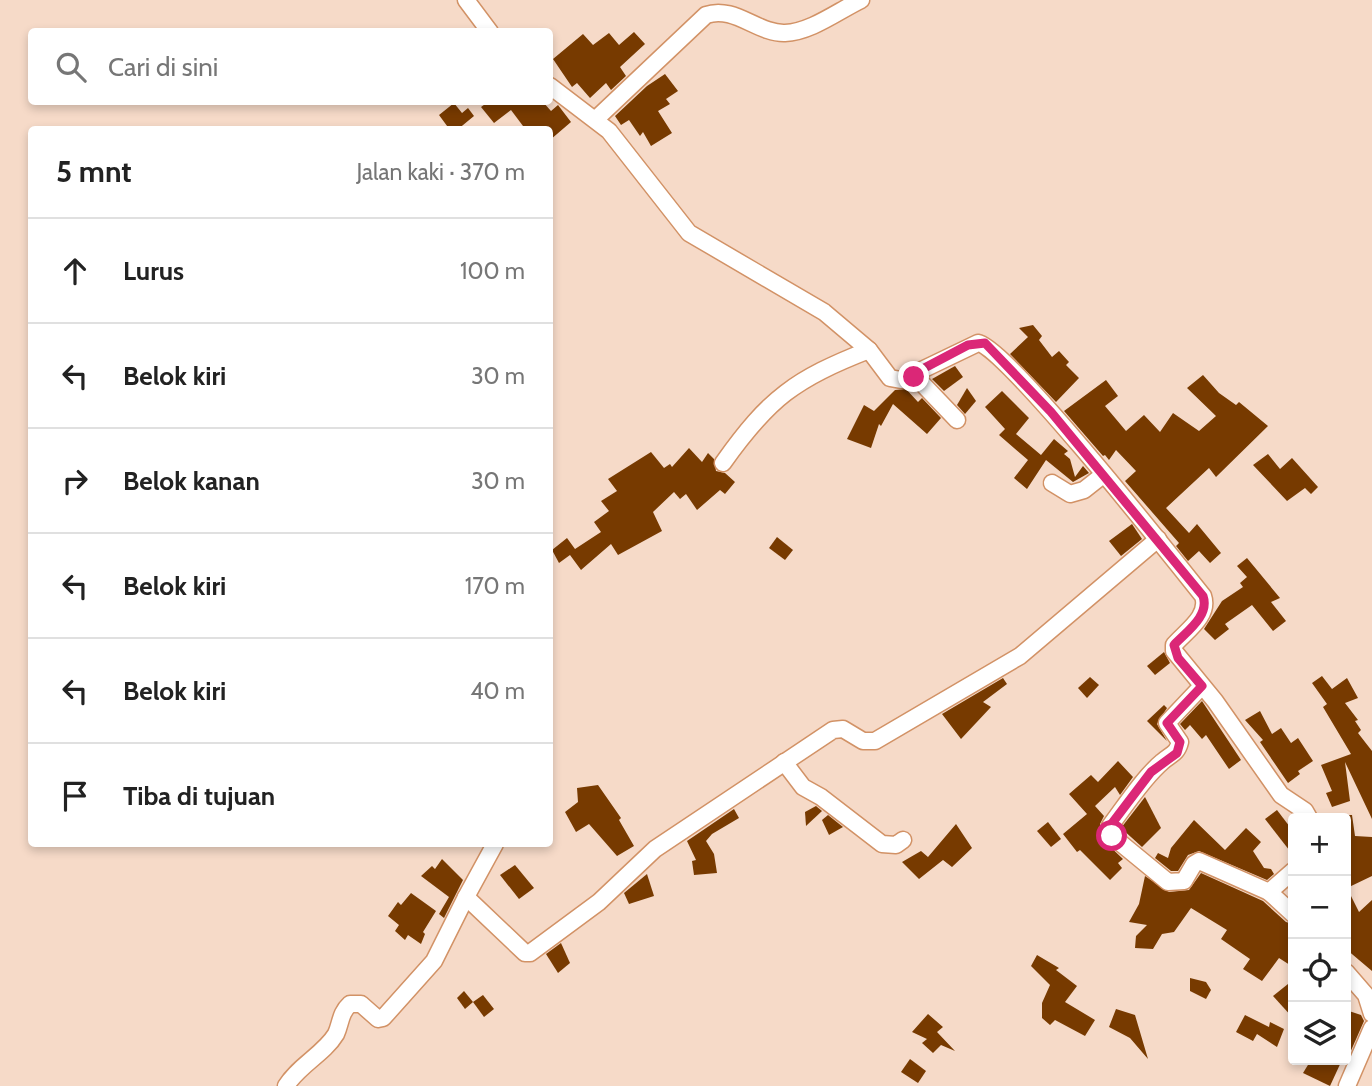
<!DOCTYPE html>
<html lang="id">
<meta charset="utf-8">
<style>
:root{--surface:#fff;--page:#f2f2f2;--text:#222;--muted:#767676;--line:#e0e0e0}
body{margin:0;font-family:Cabin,sans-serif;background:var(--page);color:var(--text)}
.controls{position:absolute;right:21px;bottom:21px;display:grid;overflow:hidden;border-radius:7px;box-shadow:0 4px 10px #0003}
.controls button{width:63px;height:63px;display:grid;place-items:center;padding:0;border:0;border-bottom:2px solid var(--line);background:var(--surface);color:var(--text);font:35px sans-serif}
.stop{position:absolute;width:21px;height:21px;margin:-16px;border:5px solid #db2777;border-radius:50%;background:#fff}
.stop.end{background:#db2777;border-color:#fff;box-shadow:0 2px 7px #0008}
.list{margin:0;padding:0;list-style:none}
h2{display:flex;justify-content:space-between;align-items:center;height:91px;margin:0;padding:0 28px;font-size:30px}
h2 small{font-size:23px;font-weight:400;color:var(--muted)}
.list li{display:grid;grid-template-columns:46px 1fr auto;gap:21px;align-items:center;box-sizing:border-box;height:105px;padding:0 28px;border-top:2px solid var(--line)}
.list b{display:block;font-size:26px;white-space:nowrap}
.list em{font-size:23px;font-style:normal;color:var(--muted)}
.icon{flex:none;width:38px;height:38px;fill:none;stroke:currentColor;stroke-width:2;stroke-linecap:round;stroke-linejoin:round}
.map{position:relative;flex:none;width:1372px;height:1086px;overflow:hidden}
.search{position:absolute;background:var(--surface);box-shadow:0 4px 10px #0003;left:28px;top:28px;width:525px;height:77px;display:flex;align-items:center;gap:18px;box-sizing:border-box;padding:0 24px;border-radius:7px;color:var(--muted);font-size:26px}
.panel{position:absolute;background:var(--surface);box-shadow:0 4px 10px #0003;left:28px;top:126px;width:525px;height:721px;border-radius:7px}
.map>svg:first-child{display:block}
.building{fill:#773a00}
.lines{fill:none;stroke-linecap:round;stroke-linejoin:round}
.minor-casing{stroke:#d29266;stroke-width:19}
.minor{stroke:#fff;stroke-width:16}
.route{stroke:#db2777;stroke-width:9}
</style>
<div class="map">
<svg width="1372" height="1086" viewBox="0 0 1372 1086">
<rect width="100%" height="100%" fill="#f6dac8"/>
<g class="building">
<path d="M634 32 645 44 620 67 626 76 611 90 606 83 590 98 577 83 572 87 553 59 583 34 593 45 609 33 619 45Z"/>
<path d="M665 74 678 91 666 99 670 104 658 111 672 133 651 146 643 132 640 136 629 120 621 125 615 116 647 86Z"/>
<path d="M488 102H533L536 105 543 102 551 111 558 105 571 122 550 140V130H526L511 110 494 123 481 107Z"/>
<path d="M454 103 462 113 468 108 474 116 457 130H450L439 115Z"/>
<path d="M1033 325 1042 336 1039 340 1052 357 1059 351 1069 362 1066 365 1079 378 1056 402 1010 354 1028 337 1019 328Z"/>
<path d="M955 366 963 377 944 391 932 379Z"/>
<path d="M1203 375 1219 393 1236 405 1239 402 1268 426 1216 477 1209 468 1166 508 1189 533 1197 524 1221 553 1210 563 1199 551 1188 561 1176 546 1179 543 1125 481 1136 471 1116 450 1109 460 1105 455 1103 456 1064 411 1106 380 1118 396 1105 406 1126 431 1144 415 1160 432 1173 413 1199 431 1216 416 1187 388Z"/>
<path d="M967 388 976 401 965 414 957 405Z"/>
<path d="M906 389 918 402 922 398 941 418 927 434 893 404 881 426 879 424 871 448 847 439 864 405 874 411 895 390Z"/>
<path d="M1002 391 1029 418 1016 434 1041 455 1054 439 1068 451 1064 454 1070 459 1075 477 1083 466 1089 473 1073 482 1046 460 1027 489 1014 478 1028 460 999 435 1005 429 985 407Z"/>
<path d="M689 448 702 462 708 453 714 459 716 471 725 473 735 482 725 494 720 490 697 510 686 494 680 499 674 492 653 512 662 531 618 555 611 544 581 570 570 555 559 563 552 550 567 538 575 549 601 532 594 522 609 511 601 501 617 491 608 479 651 452 664 468 670 464 672 467Z"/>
<path d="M1268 454 1280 469 1292 458 1318 487 1311 494 1305 488 1287 501 1253 465Z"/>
<path d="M1132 524 1142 539 1121 556 1109 541Z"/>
<path d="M777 537 793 550 785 560 769 548Z"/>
<path d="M1247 558 1280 598 1271 602 1286 621 1273 631 1252 605 1225 624 1229 629 1215 640 1204 629 1222 601 1243 587 1240 583 1247 577 1237 566Z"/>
<path d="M1164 652 1170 663 1155 675 1147 666Z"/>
<path d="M1322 676 1332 689 1347 678 1358 698 1345 703 1358 720 1355 721 1361 730 1358 733 1372 751V819L1345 762 1350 801 1332 807 1326 793 1332 791 1321 765 1351 754 1323 707 1327 704 1312 683Z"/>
<path d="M1090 677 1099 685 1087 698 1078 688Z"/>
<path d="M1003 678 1007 684 983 702 991 707 961 739 942 714Z"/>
<path d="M1202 701 1241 760 1229 769 1206 735 1202 739 1190 725 1185 730 1180 724Z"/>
<path d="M1164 705 1167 708 1157 724 1167 741 1147 721Z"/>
<path d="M1260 711 1272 734 1281 728 1291 743 1298 738 1313 761 1298 771 1300 774 1288 783 1260 742 1263 740 1245 720Z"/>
<path d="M1118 761 1133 777 1120 795 1115 787 1095 806 1104 816 1100 824 1102 839 1123 859 1118 863 1122 868 1110 880 1080 850 1077 852 1063 834 1087 814 1069 794 1091 775 1098 782Z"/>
<path d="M598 785 621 818 619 820 634 846 617 856 589 824 576 832 565 812 578 802 577 788Z"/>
<path d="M1145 797 1161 828 1142 847 1121 828Z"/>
<path d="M816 806 822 811 806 826 805 812Z"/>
<path d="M734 809 739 818 712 834 706 841 714 854 717 873 694 875 692 861 696 860 687 841Z"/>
<path d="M1277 810 1293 831V855L1265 819Z"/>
<path d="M828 815 843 827 829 835 822 820Z"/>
<path d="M1346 815H1352L1355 836 1372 837V876L1347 888 1359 912 1372 900V971L1346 949Z"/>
<path d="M1194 820 1225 850 1246 828 1261 842 1253 851 1264 868 1271 869 1274 874 1267 880 1199 851 1188 855 1178 871H1171L1155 858 1158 853 1168 858 1171 848Z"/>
<path d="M1048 822 1061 839 1051 847 1037 831Z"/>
<path d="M956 824 972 848 952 867 943 860 919 879 902 862 921 851 928 857Z"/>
<path d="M442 859 463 880 444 918 439 914 449 897 421 876 432 866 435 869Z"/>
<path d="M515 865 534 888 519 899 500 875Z"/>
<path d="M1201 873 1263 901 1286 922 1293 924V967L1279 958 1262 981 1243 969 1250 959 1221 939 1227 930 1191 908 1174 932 1162 934 1153 949 1135 948 1136 936 1147 925 1129 922 1139 904 1145 876 1169 892 1189 890Z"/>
<path d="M647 874 654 896 629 904 624 893Z"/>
<path d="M411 893 436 911 423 932 425 934 421 944 408 935 405 940 395 931 399 925 388 916 398 902 401 905Z"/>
<path d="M561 943 570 963 558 973 546 954Z"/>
<path d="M1037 955 1059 968 1056 970 1077 986 1065 1002 1095 1020 1085 1036 1055 1020 1050 1025 1042 1018V1003L1050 985 1031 966Z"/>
<path d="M1190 978 1206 982 1211 990 1206 999 1190 991Z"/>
<path d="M1293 980V1018L1273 996Z"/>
<path d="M464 991 473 1002 465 1009 457 998Z"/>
<path d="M483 995 494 1009 484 1017 473 1002Z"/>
<path d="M1116 1009 1135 1015 1148 1059 1130 1038 1109 1027Z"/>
<path d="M1346 1010 1361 1015 1364 1021 1346 1062Z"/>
<path d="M928 1014 943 1027 937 1032 955 1051 941 1045 933 1053 922 1043 927 1039 912 1032Z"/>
<path d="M1245 1015 1269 1027 1270 1022 1284 1029 1277 1047 1257 1034 1253 1041 1236 1032Z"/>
<path d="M910 1059 926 1071 918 1083 901 1072Z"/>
<path d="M1311 1060H1342L1330 1086 1303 1073Z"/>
</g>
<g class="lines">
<defs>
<g id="minor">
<path d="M466 0 490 32"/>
<path d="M550 86 609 131 689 233 824 312 869 350 890 378 901 380 978 343C1005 346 1175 561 1203 596 1210 616 1186 631 1174 645V651L1215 701 1281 795 1305 811 1309 818"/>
<path d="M596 119 706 15C734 5 758 34 785 33 811 32 838 11 861 0"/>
<path d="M913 374 957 420"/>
<path d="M723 463C769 398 795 379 869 350"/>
<path d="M1052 483 1070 494 1084 490 1103 475"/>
<path d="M1202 686 1167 723 1180 742C1177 754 1171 754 1162 762 1144 777 1125 806 1110 826L1112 836 1168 882 1184 881 1194 864 1199 861 1269 892"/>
<path d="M784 762 803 787 821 797 882 844 896 845 903 840"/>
<path d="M495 844 466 897 525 953H530L599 902 655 849 833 730 843 729 863 741H875L1020 656 1158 539"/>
<path d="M1293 871 1269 892 1293 914"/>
<path d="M1346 972 1366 995 1372 1014"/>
<path d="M286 1086C299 1065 324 1054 336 1034 341 1023 340 1013 350 1004H361L378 1019 383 1018 434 961 466 897"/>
<path d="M1347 1086 1372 1028"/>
</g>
</defs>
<use href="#minor" class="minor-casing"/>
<use href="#minor" class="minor"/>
</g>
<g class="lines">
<path class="route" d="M914 377 913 374 968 345 985 343 1051 412 1203 596C1210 616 1186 632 1174 645L1178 658 1202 686 1167 723 1180 742 1177 753 1151 772 1110 826 1112 836"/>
</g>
</svg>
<div class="controls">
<button>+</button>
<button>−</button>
<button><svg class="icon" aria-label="locate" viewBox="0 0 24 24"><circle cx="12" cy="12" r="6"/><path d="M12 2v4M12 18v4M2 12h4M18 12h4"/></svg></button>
<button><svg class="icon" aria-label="layers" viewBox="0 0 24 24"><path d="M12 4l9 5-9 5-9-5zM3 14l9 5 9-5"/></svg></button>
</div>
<div class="stop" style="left:1112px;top:836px"></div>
<div class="stop end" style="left:914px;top:377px"></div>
<div class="search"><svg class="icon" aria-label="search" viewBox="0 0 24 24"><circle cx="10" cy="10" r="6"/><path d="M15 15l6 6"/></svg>Cari di sini</div>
<section class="panel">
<h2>5 mnt<small>Jalan kaki · 370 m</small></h2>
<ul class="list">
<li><svg class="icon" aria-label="ahead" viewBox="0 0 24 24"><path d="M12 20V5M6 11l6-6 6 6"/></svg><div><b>Lurus</b></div><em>100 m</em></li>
<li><svg class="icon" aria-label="left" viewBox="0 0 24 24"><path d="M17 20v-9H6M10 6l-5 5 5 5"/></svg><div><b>Belok kiri</b></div><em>30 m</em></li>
<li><svg class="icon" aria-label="right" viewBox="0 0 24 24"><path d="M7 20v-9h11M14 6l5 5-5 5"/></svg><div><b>Belok kanan</b></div><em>30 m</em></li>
<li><svg class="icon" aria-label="left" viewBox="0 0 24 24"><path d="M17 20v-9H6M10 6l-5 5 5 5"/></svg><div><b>Belok kiri</b></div><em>170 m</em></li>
<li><svg class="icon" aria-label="left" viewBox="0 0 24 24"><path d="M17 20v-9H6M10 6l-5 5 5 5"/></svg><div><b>Belok kiri</b></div><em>40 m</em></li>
<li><svg class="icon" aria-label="arrive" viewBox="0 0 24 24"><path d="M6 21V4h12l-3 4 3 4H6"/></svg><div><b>Tiba di tujuan</b></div></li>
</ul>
</section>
</div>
